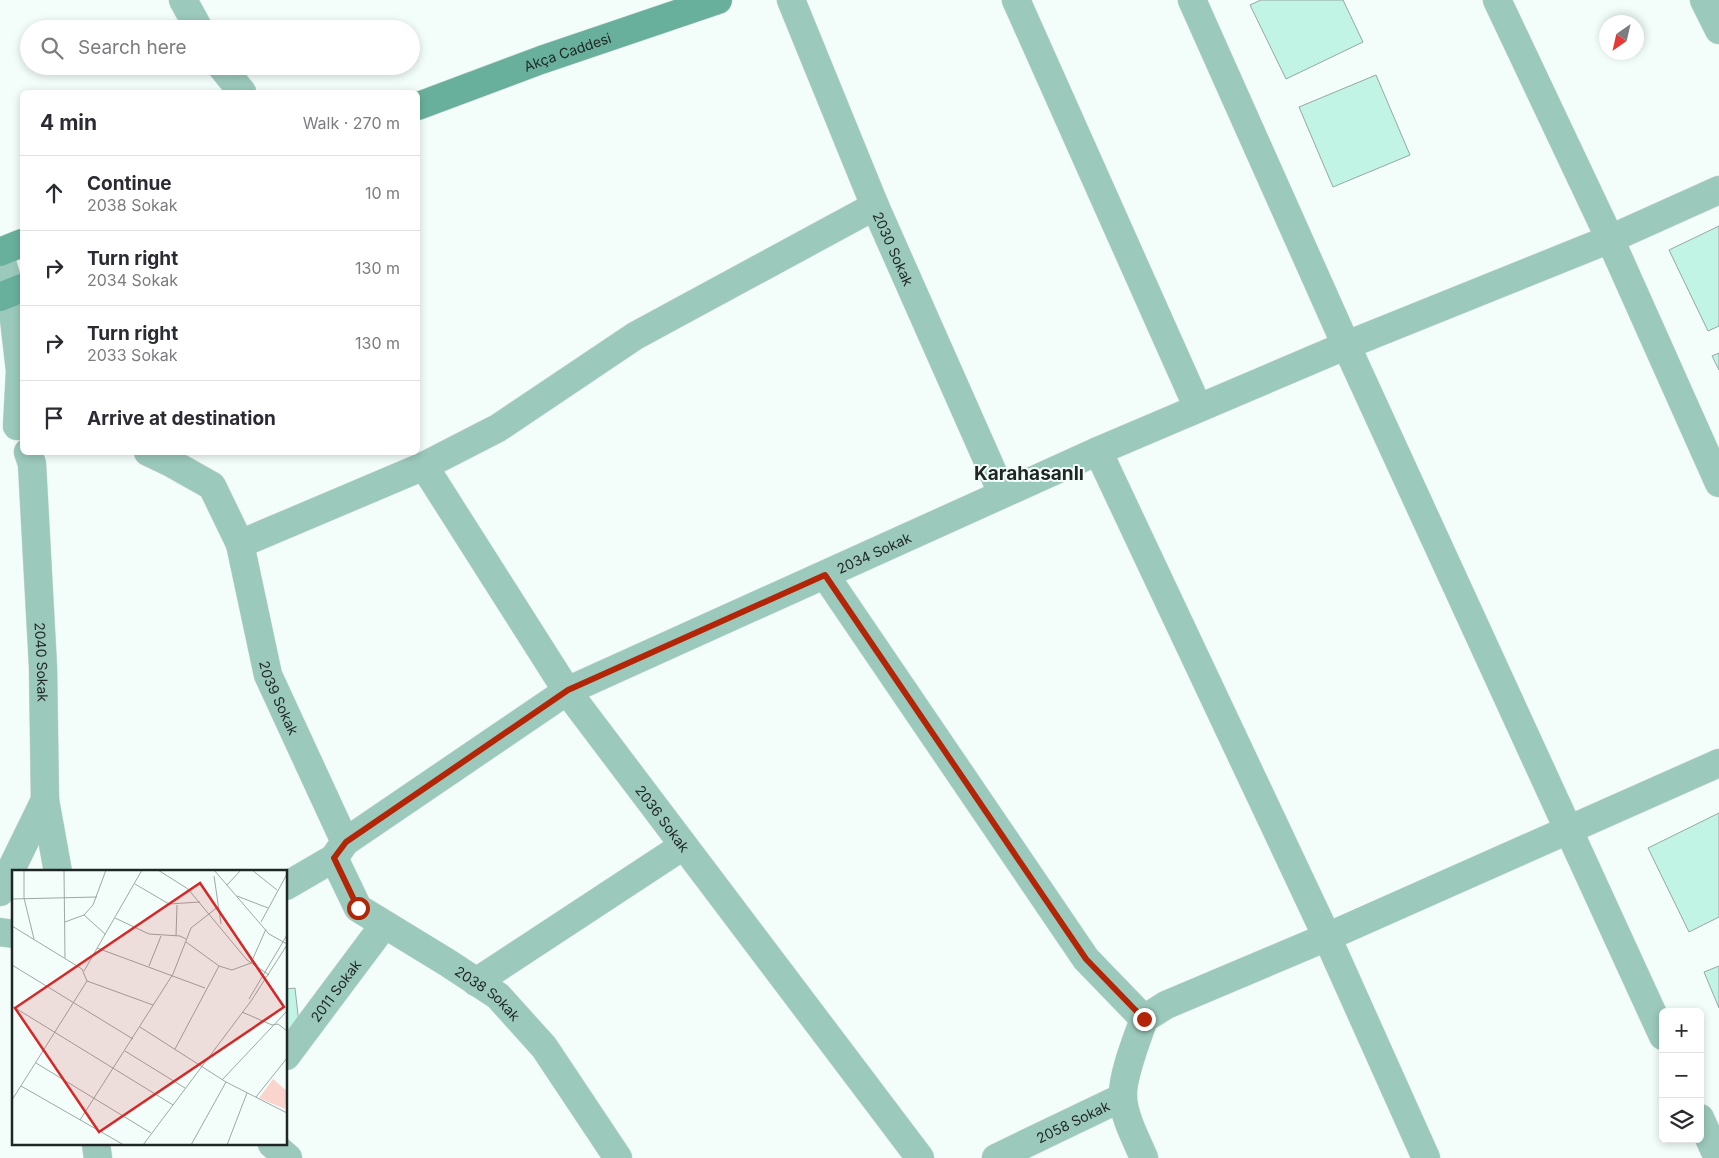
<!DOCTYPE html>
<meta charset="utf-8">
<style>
:root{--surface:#fff;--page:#f7f7f7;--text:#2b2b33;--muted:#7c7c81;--line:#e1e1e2}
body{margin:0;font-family:Inter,sans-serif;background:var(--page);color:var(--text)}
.controls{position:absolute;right:15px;bottom:15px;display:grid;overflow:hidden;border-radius:8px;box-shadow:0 2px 8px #0003}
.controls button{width:45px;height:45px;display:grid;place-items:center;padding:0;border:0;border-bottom:1px solid var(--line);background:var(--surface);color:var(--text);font:25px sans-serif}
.compass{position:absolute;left:1599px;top:15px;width:45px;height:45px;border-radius:50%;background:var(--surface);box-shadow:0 2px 8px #0003;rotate:214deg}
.stop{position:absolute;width:15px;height:15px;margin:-11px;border:4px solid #b22607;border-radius:50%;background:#fff}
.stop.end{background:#b22607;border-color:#fff;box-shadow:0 1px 5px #0008}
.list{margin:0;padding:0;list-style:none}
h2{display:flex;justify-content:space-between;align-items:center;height:65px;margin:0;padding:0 20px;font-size:21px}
h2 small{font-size:16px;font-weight:400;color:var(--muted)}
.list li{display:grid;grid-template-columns:32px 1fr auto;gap:15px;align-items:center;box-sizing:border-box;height:75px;padding:0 20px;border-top:1px solid var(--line)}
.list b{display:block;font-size:19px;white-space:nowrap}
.list p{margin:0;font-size:16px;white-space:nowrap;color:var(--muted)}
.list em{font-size:16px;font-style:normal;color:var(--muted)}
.icon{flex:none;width:28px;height:28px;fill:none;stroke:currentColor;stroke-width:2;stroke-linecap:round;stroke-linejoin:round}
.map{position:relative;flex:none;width:1719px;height:1158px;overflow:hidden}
.search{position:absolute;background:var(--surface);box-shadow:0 2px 8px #0003;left:20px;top:20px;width:400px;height:55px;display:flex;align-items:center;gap:12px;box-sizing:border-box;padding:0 18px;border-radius:28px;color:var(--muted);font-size:19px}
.panel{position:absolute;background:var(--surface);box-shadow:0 2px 8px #0003;left:20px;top:90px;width:400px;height:365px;border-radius:8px}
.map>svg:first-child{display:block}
.building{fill:#c1f4e5;stroke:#96a8a2}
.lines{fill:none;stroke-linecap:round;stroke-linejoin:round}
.street-casing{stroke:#d1dbd9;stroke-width:29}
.secondary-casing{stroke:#d1dbd9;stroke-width:29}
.street{stroke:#9bc9bb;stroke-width:28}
.secondary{stroke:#68b09c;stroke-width:28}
.route{stroke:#b22607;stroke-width:6}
.labels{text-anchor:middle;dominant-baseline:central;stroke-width:4;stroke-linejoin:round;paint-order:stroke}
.street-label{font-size:14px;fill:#1f2624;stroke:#f3fefb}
.district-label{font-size:19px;font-weight:bold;fill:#1f2624;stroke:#f3fefb}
.inset-road{fill:none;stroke:#9ea8a5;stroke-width:1}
.view{fill:#d62828;fill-opacity:0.15;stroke:#d62828;stroke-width:2.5}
.inset-edge{fill:none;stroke:#1f2624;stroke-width:2.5}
</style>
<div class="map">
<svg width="1719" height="1158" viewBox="0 0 1719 1158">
<rect width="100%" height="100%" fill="#f3fefb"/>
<g class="building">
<path d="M1261 0H1343L1363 42 1286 79 1250 5Z"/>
<path d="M1376 75 1410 155 1333 187 1299 107Z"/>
<path d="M1719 226V326L1708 331 1669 250Z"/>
<path d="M1719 353V370L1712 356Z"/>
<path d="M1719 813V917L1689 932 1648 848Z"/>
<path d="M1719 966V1008L1704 972Z"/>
<path d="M295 988 300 1033 286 1035V989Z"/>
</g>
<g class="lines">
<defs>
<g id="street">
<path d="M183 0 199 29"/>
<path id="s1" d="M791 0 875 206 1002 493"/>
<path d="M1016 0 1198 408"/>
<path d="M1192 0 1341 334 1663 1036"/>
<path d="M1497 0 1610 239 1719 483"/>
<path d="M1704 0 1719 30"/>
<path d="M221 66 242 92"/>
<path d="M0 255 11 293 20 371 17 426"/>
<path d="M1098 451 1327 937 1426 1158"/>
<path id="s2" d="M28 452 32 464 43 667 45 800 58 872"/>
<path id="s3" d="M148 452 173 464 212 486 240 544 268 675 345 842"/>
<path id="s4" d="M424 466 567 691 920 1158"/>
<path d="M240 544 424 466 498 428 635 336 875 206"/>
<path d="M825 575 1086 959 1144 1019"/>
<path id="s5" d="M334 858 358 908 448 963 498 996 544 1047 618 1158"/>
<path id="s6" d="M286 886 334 858 345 842 567 691 1098 451 1347 345 1610 239 1719 190"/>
<path d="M0 892 45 800"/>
<path d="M0 932 14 934"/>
<path d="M476 982 683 846"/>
<path d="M1144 1019 1166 1005 1327 937 1719 763"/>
<path id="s7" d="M286 1056 384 925"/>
<path d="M1700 1118 1718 1158"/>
<path d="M96 1144 98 1158"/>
<path d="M272 1144 288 1158"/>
<path id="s8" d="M996 1158 1123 1097"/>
<path d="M1144 1158C1136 1139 1125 1119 1123 1099 1121 1078 1137 1039 1144 1019"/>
</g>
<g id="secondary">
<path id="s9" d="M418 106 541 60 718 0"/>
<path d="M0 252 22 243"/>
<path d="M0 297 22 288"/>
</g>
</defs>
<use href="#street" class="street-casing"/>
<use href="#secondary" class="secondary-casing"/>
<use href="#street" class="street"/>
<use href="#secondary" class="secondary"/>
</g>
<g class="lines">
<path class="route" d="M358 908 334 858 346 842 568 690 825 575 1086 959 1144 1019"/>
</g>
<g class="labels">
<g class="street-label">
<text stroke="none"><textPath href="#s9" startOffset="159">Akça Caddesi</textPath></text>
<text stroke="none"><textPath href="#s1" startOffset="269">2030 Sokak</textPath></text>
<text stroke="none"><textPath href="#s6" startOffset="680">2034 Sokak</textPath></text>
<text stroke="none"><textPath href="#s2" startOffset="211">2040 Sokak</textPath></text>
<text stroke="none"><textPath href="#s3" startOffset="296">2039 Sokak</textPath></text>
<text stroke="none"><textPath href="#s4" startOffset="426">2036 Sokak</textPath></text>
<text stroke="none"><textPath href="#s7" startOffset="82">2011 Sokak</textPath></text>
<text stroke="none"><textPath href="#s5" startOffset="211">2038 Sokak</textPath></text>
<text stroke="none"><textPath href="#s8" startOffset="85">2058 Sokak</textPath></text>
</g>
<g class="district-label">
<text x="1029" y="473">Karahasanlı</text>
</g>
</g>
<g transform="translate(12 870)">
<rect width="275" height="275" fill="#f3fefb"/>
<path d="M261 209 275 221 273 239 247 228Z" fill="#fad5cd"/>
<path class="inset-road" d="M12 0V28L22 69M52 0 53 88M146 0 176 19 235 90 257 105M202 0 257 64 275 74M240 0 265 20M202 6 209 54M123 14 157 34 188 32M215 15 229 0M225 26 256 38M0 29 85 27M72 45 93 64M103 48 137 64 168 66 174 69M53 52 72 45 81 35 94 0M249 52 275 4M0 56 70 99 75 111M164 66 165 35M174 72 207 96 220 100 239 93 254 59M85 78 193 118M0 95 121 169M137 96 149 66M72 101 130 0M75 111 141 135M237 129 275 65M0 136 161 235M230 142 260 155 266 154 275 161M128 157 214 212 275 243M163 179 207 96M113 181 173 218M24 193 139 263M210 210 275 141M9 216 112 275M244 227 275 188M0 230 75 111M68 250 161 104 179 58 207 36M131 275 239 131 275 75M179 275 214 212M215 275 235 223"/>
<path class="view" d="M188 13 272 137 87 262 3 138Z"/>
<rect width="275" height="275" class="inset-edge"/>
</g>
</svg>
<div class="controls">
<button>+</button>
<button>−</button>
<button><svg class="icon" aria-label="layers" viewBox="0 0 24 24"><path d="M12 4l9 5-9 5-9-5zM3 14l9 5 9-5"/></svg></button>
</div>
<svg class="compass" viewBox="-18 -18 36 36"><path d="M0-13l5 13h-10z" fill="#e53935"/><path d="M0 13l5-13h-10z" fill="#7c7c81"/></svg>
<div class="stop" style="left:358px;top:908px"></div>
<div class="stop end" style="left:1144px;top:1019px"></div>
<div class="search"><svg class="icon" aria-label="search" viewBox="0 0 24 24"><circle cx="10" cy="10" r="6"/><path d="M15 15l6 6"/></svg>Search here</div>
<section class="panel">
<h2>4 min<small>Walk · 270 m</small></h2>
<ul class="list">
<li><svg class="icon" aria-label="ahead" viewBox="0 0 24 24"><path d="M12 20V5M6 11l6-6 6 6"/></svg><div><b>Continue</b><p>2038 Sokak</p></div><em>10 m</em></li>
<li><svg class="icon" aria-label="right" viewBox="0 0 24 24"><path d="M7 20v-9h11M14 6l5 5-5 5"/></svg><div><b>Turn right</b><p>2034 Sokak</p></div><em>130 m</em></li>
<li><svg class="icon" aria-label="right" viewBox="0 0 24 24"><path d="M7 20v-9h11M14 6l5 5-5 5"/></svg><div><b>Turn right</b><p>2033 Sokak</p></div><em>130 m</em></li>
<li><svg class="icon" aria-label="arrive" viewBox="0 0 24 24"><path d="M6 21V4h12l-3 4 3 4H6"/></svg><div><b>Arrive at destination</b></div></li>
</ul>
</section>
</div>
